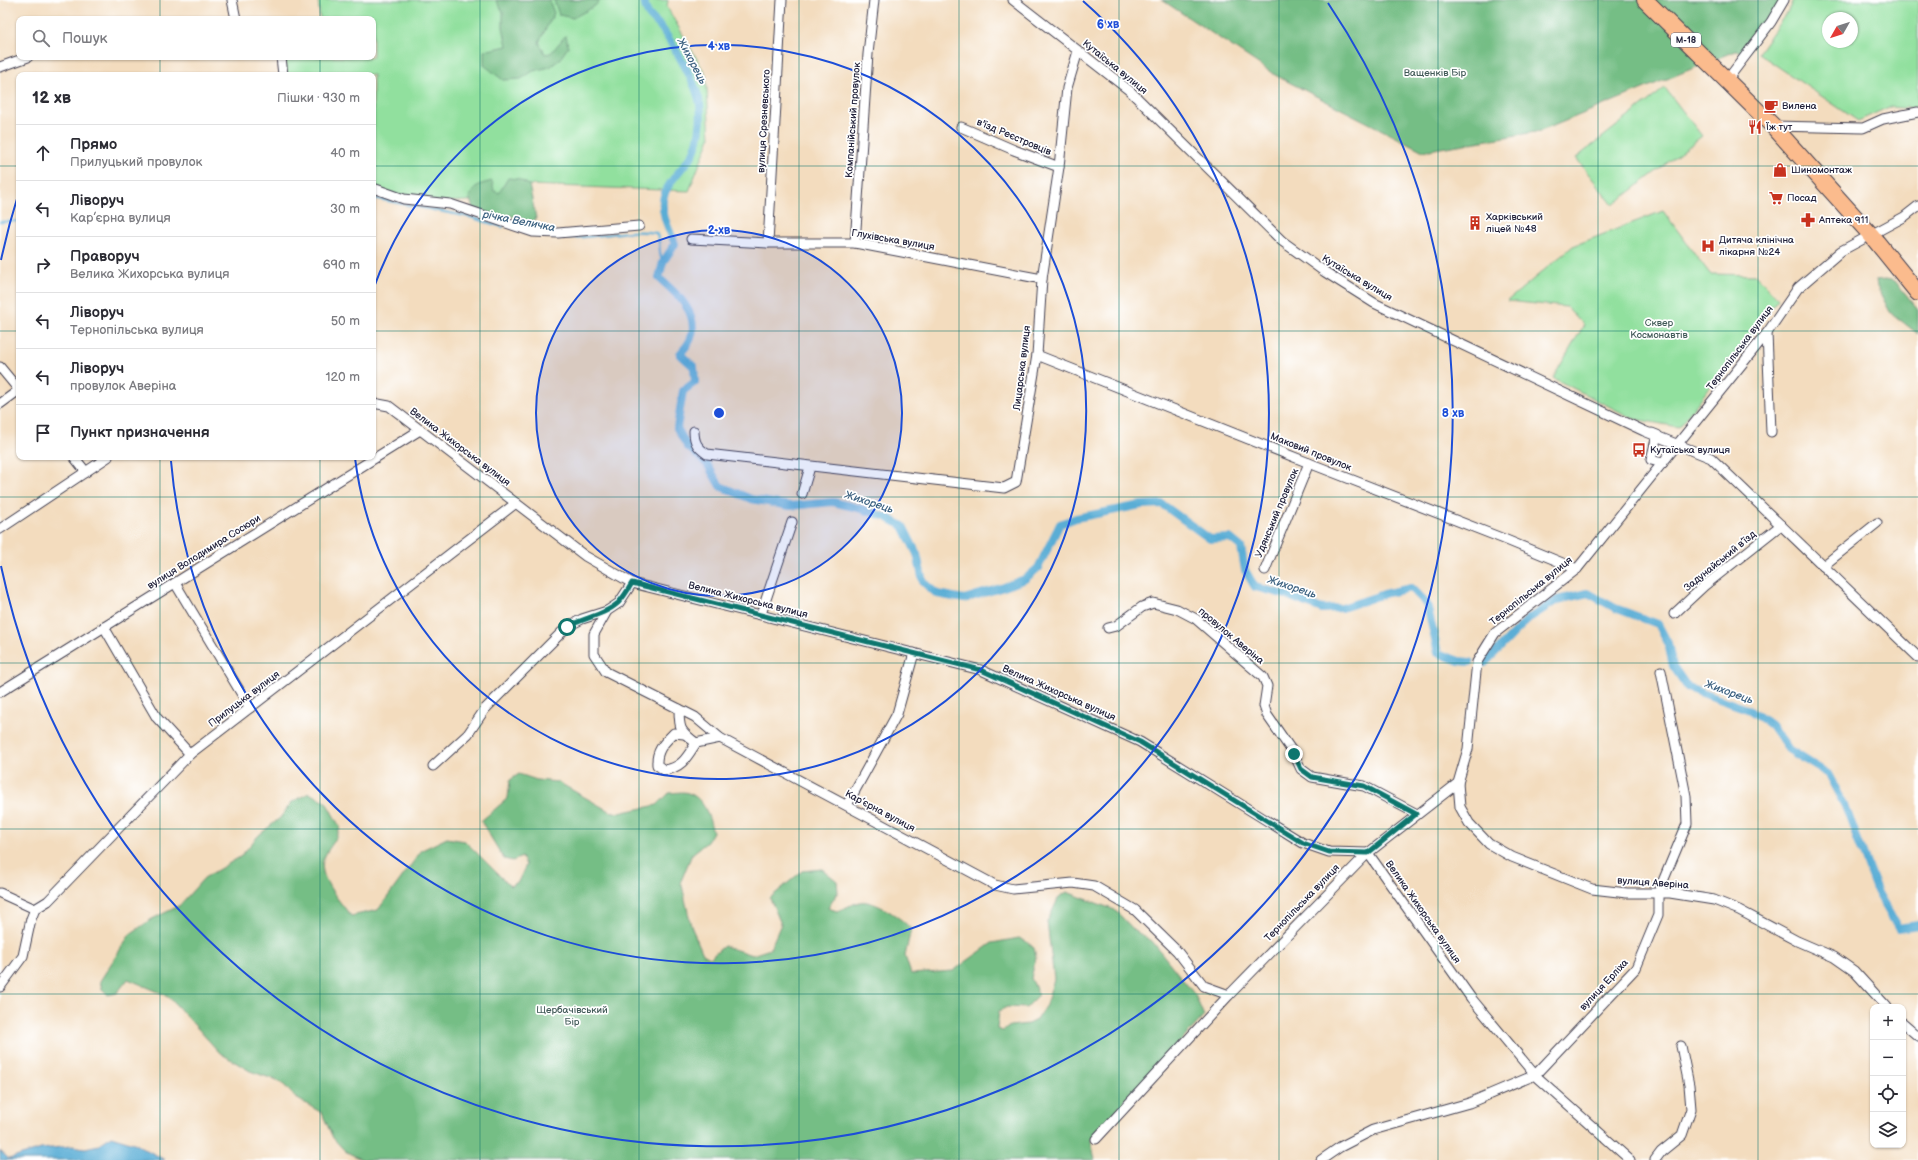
<!DOCTYPE html>
<html lang="uk">
<meta charset="utf-8">
<style>
:root{--surface:#fff;--page:#f2f2f3;--text:#2b2b33;--muted:#7c7c81;--line:#e1e1e2}
body{margin:0;font-family:"Balsamiq Sans",sans-serif;background:var(--page);color:var(--text)}
.controls{position:absolute;right:12px;bottom:12px;display:grid;overflow:hidden;border-radius:8px;box-shadow:0 1px 3px #0004}
.controls button{width:36px;height:36px;display:grid;place-items:center;padding:0;border:0;border-bottom:1px solid var(--line);background:var(--surface);color:var(--text);font:20px sans-serif}
.compass{position:absolute;left:1822px;top:12px;width:36px;height:36px;border-radius:50%;background:var(--surface);box-shadow:0 1px 3px #0004;rotate:231deg}
.stop{position:absolute;width:12px;height:12px;margin:-9px;border:3px solid #0f766e;border-radius:50%;background:#fff}
.stop.end{background:#0f766e;border-color:#fff;box-shadow:0 1px 4px #0008}
.list{margin:0;padding:0;list-style:none}
h2{display:flex;justify-content:space-between;align-items:center;height:52px;margin:0;padding:0 16px;font-size:17px}
h2 small{font-size:13px;font-weight:400;color:var(--muted)}
.list li{display:grid;grid-template-columns:26px 1fr auto;gap:12px;align-items:center;box-sizing:border-box;height:56px;padding:0 16px;border-top:1px solid var(--line)}
.list b{display:block;font-size:15px;white-space:nowrap}
.list p{margin:0;font-size:13px;white-space:nowrap;color:var(--muted)}
.list em{font-size:13px;font-style:normal;color:var(--muted)}
.icon{flex:none;width:22px;height:22px;fill:none;stroke:currentColor;stroke-width:2;stroke-linecap:round;stroke-linejoin:round}
.map{position:relative;flex:none;width:1918px;height:1160px;overflow:hidden}
.search{position:absolute;background:var(--surface);box-shadow:0 1px 3px #0004;left:16px;top:16px;width:360px;height:44px;display:flex;align-items:center;gap:10px;box-sizing:border-box;padding:0 14px;border-radius:8px;color:var(--muted);font-size:15px}
.panel{position:absolute;background:var(--surface);box-shadow:0 1px 3px #0004;left:16px;top:72px;width:360px;height:388px;border-radius:8px}
.map>svg:first-child{display:block}
.green{fill:#91e09e;stroke:#5a816c;fill-rule:evenodd}
.forest{fill:#74be85;stroke:#4b7060}
.water{fill:#5aadd5;stroke:#3e6888}
.lines{fill:none;stroke-linecap:round;stroke-linejoin:round}
.stream{stroke:#5aadd5;stroke-width:2.5}
.canal{stroke:#5aadd5;stroke-width:8}
.street-casing{stroke:#413e4f;stroke-width:11}
.highway-casing{stroke:#413e4f;stroke-width:18}
.street{stroke:#fff;stroke-width:9}
.highway{stroke:#fbbb8d;stroke-width:16}
.route{stroke:#0f766e;stroke-width:5}
.grid{fill:none;stroke:#0f766e;stroke-width:1;stroke-opacity:0.55}
.ring{fill:none;stroke:#1d4ed8;stroke-width:2}
.labels{text-anchor:middle;dominant-baseline:central;stroke-width:3.5;stroke-linejoin:round;paint-order:stroke}
.shield{fill:#fff;stroke:#646476;stroke-width:1}
.shield-label{font-size:9px;font-weight:bold;fill:#22223b}
.street-label{font-size:10px;fill:#22223b;stroke:#fff}
.park-label{font-size:10px;fill:#435b59;stroke:#fff}
.poi-label{font-size:10px;fill:#22223b;stroke:#fff;text-anchor:start}
.water-label{font-size:11px;font-style:italic;fill:#3b6180;stroke:#fff}
.centre{fill:#1d4ed8;stroke:#fff;stroke-width:2}
.ring-label{font-size:12px;text-anchor:middle;font-weight:bold;fill:#1d4ed8;stroke:#fff;stroke-width:3.5;stroke-linejoin:round;paint-order:stroke}
</style>
<div class="map">
<svg width="1918" height="1160" viewBox="0 0 1918 1160">
<rect width="100%" height="100%" fill="#fff"/>
<filter id="ink" filterUnits="userSpaceOnUse"><feTurbulence type="fractalNoise" baseFrequency=".025" numOctaves="2"/><feDisplacementMap in="SourceGraphic" scale="8" xChannelSelector="R" yChannelSelector="G"/><feConvolveMatrix kernelMatrix="1 2 1 2 8 2 1 2 1" color-interpolation-filters="sRGB"/></filter>
<filter id="wash" filterUnits="userSpaceOnUse"><feTurbulence type="fractalNoise" baseFrequency=".012" numOctaves="4" result="noise"/><feDisplacementMap in="SourceGraphic" scale="16" xChannelSelector="R" yChannelSelector="G"/><feGaussianBlur stdDeviation="0.9" result="paint"/><feColorMatrix in="noise" values="0 0 0 0 0 0 0 0 0 0 0 0 0 0 0 0 0 1.4 0 .05"/><feComposite in="paint" operator="in"/></filter>
<g filter="url(#wash)">
<rect width="100%" height="100%" fill="#f3dcbe"/>
<g class="green">
<path d="M318 0H668L667 7 706 75 710 138 689 191 529 185 488 200 446 202 404 199 373 187V75H287L283 57H373V19H320Z"/>
<path d="M1793 0H1918V107L1901 108 1889 107 1858 121 1758 53 1788 11ZM1828 18H1852V42H1828Z"/>
<path d="M1665 88 1702 136 1613 205 1576 158Z"/>
<path d="M1663 211 1710 274 1756 275 1778 299 1679 427 1634 419 1553 378 1584 325 1567 307 1507 301 1573 246Z"/>
</g>
<g class="forest">
<path d="M496 0H549L554 13 539 42 545 54 551 53 566 35 568 47 560 59 550 67 533 71 521 79 503 80 484 65V51L507 46 503 27V12Z"/>
<path d="M554 0H600L595 6 573 18 559 15Z"/>
<path d="M1162 0H1784L1748 53 1735 51 1541 131 1423 151 1275 75Z"/>
<path d="M508 178 518 179 529 185 536 218 531 225 509 215 502 219 473 209 469 196 478 185 492 181 494 191 499 193Z"/>
<path d="M1886 279 1895 281 1918 309V334L1890 312 1877 287 1876 280Z"/>
<path d="M519 774 537 780 558 782 609 811 619 813 657 805 669 793C675 793 683 791 688 793 705 798 709 818 713 832L707 842 692 854 681 881 691 926 703 954 710 958 724 946 752 955 770 949 781 924 770 898 802 871 822 869 837 881 838 892 828 908 837 911C845 908 852 904 860 902 874 899 903 919 911 929L905 956 911 974 953 971 992 943 1019 938 1027 942 1034 948 1036 958 1031 978 1039 995 1026 1008 1007 1007 999 1011 997 1029 1003 1031 1010 1026 1028 1024 1036 1020 1046 1005 1054 979 1047 922 1059 897 1067 892 1115 910 1135 931 1152 941 1195 995 1204 1016 1091 1140 1095 1160H362L345 1151 333 1138 322 1113 296 1098 284 1085 276 1080 250 1071 220 1053 168 996 128 979 117 993 108 995 102 989 100 981 130 934 152 919 179 906 204 878 240 857 259 835 280 818 292 802 309 793 326 802 340 827C337 842 326 849 323 861 318 878 342 904 351 916L378 910 422 850 447 838 465 841 510 886 518 882 526 865 522 857 513 861 504 859 481 821 508 798 510 780Z"/>
</g>
<path class="water" d="M111 1136 134 1143 165 1160H0V1151L9 1159 41 1149 72 1146 85 1148 99 1145Z"/>
<g class="lines">
<g class="stream">
<path d="M373 198 470 217 503 227"/>
<path d="M0 222 19 221"/>
<path d="M555 237C589 241 623 228 656 233 662 242 657 253 663 262"/>
</g>
<g class="canal">
<path d="M644 0C647 20 653 16 663 30 674 47 697 83 700 104 702 119 700 143 691 157 682 169 665 185 663 200 661 215 670 231 675 244L663 262 659 278C676 293 700 313 691 338 689 344 684 349 680 354L694 367 695 382 683 391 677 428 687 446 707 464 720 486 751 499 790 506 833 502 858 508 886 517 903 526 917 554 923 582 937 594 964 599 1004 587 1025 579 1038 568 1060 524 1076 518 1141 505 1162 504 1210 539 1230 538 1241 547 1245 570 1255 587 1286 595 1322 609 1342 608 1387 593 1411 588 1427 604 1438 653 1459 661 1470 662"/>
<path d="M1483 663H1485L1528 619 1557 600 1588 593 1615 608 1658 624 1668 643 1673 666 1688 688 1750 710 1771 725 1788 749 1828 774 1845 806 1878 893 1898 928 1918 925"/>
</g>
</g>
</g>
<g filter="url(#ink)">
<g class="lines">
<defs>
<g id="street">
<path d="M232 0 236 19"/>
<path d="M1013 0 1130 91 1282 241 1325 272 1374 303 1644 431 1711 458 1918 657"/>
<path d="M281 57 283 75"/>
<path d="M0 67 28 57"/>
<path d="M1727 80 1771 22 1784 0"/>
<path d="M1773 126 1863 128 1883 119 1918 112"/>
<path d="M961 127 1014 150 1059 167"/>
<path d="M373 188 404 199 450 204 533 232 558 233 639 226"/>
<path d="M691 239 768 243H855L1042 279"/>
<path d="M768 243 782 0"/>
<path d="M855 243 868 54 874 0"/>
<path d="M1767 333 1771 432"/>
<path d="M1037 355 1309 463 1504 539 1577 569"/>
<path d="M0 367 19 390"/>
<path d="M373 403 389 406 585 556 632 583 981 670 1140 742 1303 843 1329 852 1368 853 1471 998 1535 1075 1630 1160"/>
<path d="M0 404 19 390"/>
<path d="M694 431C694 443 698 448 707 454L1004 488 1016 482 1037 355 1042 279 1059 167 1067 88 1078 51"/>
<path d="M1652 433 1657 435 1651 460 1663 463"/>
<path d="M74 457 86 472"/>
<path d="M802 494 810 467"/>
<path d="M0 529 108 457"/>
<path d="M1823 566 1877 523"/>
<path d="M1265 570 1309 463"/>
<path d="M175 583 250 708"/>
<path d="M632 583 619 603 607 611 594 634V654L606 672 695 717 720 738 995 885 1013 889 1073 883 1094 886 1135 910 1177 951 1204 986 1229 995"/>
<path d="M761 614 792 522"/>
<path d="M1674 614 1704 586 1781 525"/>
<path d="M104 627 157 718 190 754"/>
<path d="M1108 628 1116 626 1142 607 1153 603 1177 609 1196 619 1263 677 1267 686 1264 706 1267 715 1294 754 1301 769 1312 777 1364 786 1417 814"/>
<path d="M0 692 420 430"/>
<path d="M679 709C679 729 680 731 696 743"/>
<path d="M684 734 674 733C664 743 656 750 657 765L664 770C682 768 687 757 696 743L720 738"/>
<path d="M433 766 468 734 485 709 567 627 582 619 607 611"/>
<path d="M1458 783 1460 807 1469 823 1489 844 1512 857 1592 889 1627 893H1670L1714 900 1739 910 1797 941 1834 957 1854 971 1887 1007"/>
<path d="M847 805 897 714 914 653"/>
<path d="M0 893 35 909 48 901 190 754 516 503"/>
<path d="M0 987 23 956 31 919 35 909"/>
<path d="M1903 1023 1918 1036"/>
<path d="M1096 1139 1229 995 1368 853 1458 783 1468 749 1477 662 1495 633 1577 569 1767 333 1798 288 1841 251 1904 217 1918 206"/>
<path d="M1321 1160 1340 1147 1373 1130 1469 1103 1535 1075 1636 968 1658 915V893L1687 824 1686 796 1661 671"/>
<path d="M1655 1160 1661 1152 1682 1135 1691 1109 1689 1085 1681 1046"/>
</g>
<path id="highway" d="M1645 0 1773 126 1871 235 1918 293"/>
</defs>
<use href="#street" class="street-casing"/>
<use href="#highway" class="highway-casing"/>
<use href="#street" class="street"/>
<use href="#highway" class="highway"/>
</g>
</g>
<g class="lines" filter="url(#ink)">
<path class="route" d="M567 627C583 618 605 615 618 603 623 598 628 590 632 583L981 670 1140 742 1303 843 1329 852 1368 853 1416 814 1364 786 1312 777 1301 769 1294 754"/>
</g>
<path class="grid" d="M160 0V19M320 0V19M480 0V1160M639 0V1160M799 0V1160M959 0V1160M1119 0V1160M1279 0V1160M1438 0V1160M1598 0V1160M1758 0V1160M160 57V75M320 57V75M0 166H19M373 166H1918M0 331H19M373 331H1918M160 457V1160M320 457V1160M0 497H1918M0 663H1918M0 829H1918M0 994H1918"/>
<circle cx="719" cy="413" r="183" fill="#1d4ed8" fill-opacity=".12"/>
<g class="ring">
<circle cx="719" cy="413" r="183"/>
<path d="M373 290A367 367 0 1 1 355 458"/>
<path d="M1083 1A550 550 0 1 1 171 461"/>
<path d="M1 260A734 734 0 0 1 19 192M1328 3A734 734 0 1 1 1 566"/>
</g>
<defs>
<symbol id="cafe-bare" viewBox="-9 -9 18 18"><path d="M-5.5-4.5H6V0H3Q3 3.5 0 3.5H-2.5Q-5.5 3.5-5.5 0ZM3-3.2v2h1.7v-2ZM-6 4.5H4V6H-6Z" fill="#c8321e" stroke="#fff" stroke-width="2.5" paint-order="stroke"/></symbol>
<symbol id="restaurant-bare" viewBox="-9 -9 18 18"><path d="M-5-6h1v4h1v-4h1v4h1v-4h1v5L-1.5 .5V6h-2V.5L-5-1ZM5-6V6H3V1.5H1.5Q1.5-4 5-6Z" fill="#c8321e" stroke="#fff" stroke-width="2.5" paint-order="stroke"/></symbol>
<symbol id="shop-bare" viewBox="-9 -9 18 18"><path d="M-5-2.5h2.3a2.7 3.5 0 0 1 5.4 0H5L5.5 6h-11ZM-1.5-2.5h3a1.5 2.3 0 0 0-3 0Z" fill="#c8321e" stroke="#fff" stroke-width="2.5" paint-order="stroke"/></symbol>
<symbol id="supermarket-bare" viewBox="-9 -9 18 18"><path d="M-6-5.5h2.5l.6 2H6L4.5 2H-2.5L-4.4-4H-6ZM-1.5 3.2a1.3 1.3 0 1 0 .1 0ZM3 3.2a1.3 1.3 0 1 0 .1 0Z" fill="#c8321e" stroke="#fff" stroke-width="2.5" paint-order="stroke"/></symbol>
<symbol id="pharmacy-bare" viewBox="-9 -9 18 18"><path d="M-2-6h4v4h4v4h-4v4h-4v-4h-4v-4h4Z" fill="#c8321e" stroke="#fff" stroke-width="2.5" paint-order="stroke"/></symbol>
<symbol id="building-bare" viewBox="-9 -9 18 18"><path d="M-4-6H4V6H1V3H-1V6H-4ZM-2.5-4.3h1.7v1.8h-1.7ZM.8-4.3h1.7v1.8H.8ZM-2.5-1h1.7V.8h-1.7ZM.8-1h1.7V.8H.8Z" fill="#c8321e" stroke="#fff" stroke-width="2.5" paint-order="stroke"/></symbol>
<symbol id="hospital-bare" viewBox="-9 -9 18 18"><path d="M-5-5h3v3.5h4V-5h3V5h-3V1.5h-4V5h-3Z" fill="#c8321e" stroke="#fff" stroke-width="2.5" paint-order="stroke"/></symbol>
<symbol id="bus-bare" viewBox="-9 -9 18 18"><path d="M-5-6H5V4H4V6H2V4H-2V6H-4V4H-5ZM-3.5-4V0h7V-4ZM-3.5 1.2v1.5H-2V1.2ZM2 1.2v1.5H3.5V1.2Z" fill="#c8321e" stroke="#fff" stroke-width="2.5" paint-order="stroke"/></symbol>
</defs>
<g fill-rule="evenodd">
<use href="#cafe-bare" x="1761" y="96" width="20" height="20"/>
<use href="#restaurant-bare" x="1745" y="117" width="20" height="20"/>
<use href="#shop-bare" x="1770" y="160" width="20" height="20"/>
<use href="#supermarket-bare" x="1766" y="188" width="20" height="20"/>
<use href="#pharmacy-bare" x="1798" y="210" width="20" height="20"/>
<use href="#building-bare" x="1465" y="213" width="20" height="20"/>
<use href="#hospital-bare" x="1698" y="236" width="20" height="20"/>
<use href="#bus-bare" x="1629" y="440" width="20" height="20"/>
</g>
<g class="labels">
<rect class="shield" x="1671" y="33" width="30" height="14" rx="3"/>
<g class="shield-label">
<text x="1686" y="40">М-18</text>
</g>
<g class="street-label">
<text transform="translate(1115 67) rotate(39)">Кутаїська вулиця</text>
<text transform="translate(853 120) rotate(-86)">Компанійський провулок</text>
<text transform="translate(764 121) rotate(-87)">вулиця Срезневського</text>
<text transform="translate(1014 137) rotate(23)">в'їзд Реєстровців</text>
<text transform="translate(893 240) rotate(10)">Глухівська вулиця</text>
<text transform="translate(1357 278) rotate(31)">Кутаїська вулиця</text>
<text transform="translate(1740 348) rotate(-53)">Тернопільська вулиця</text>
<text transform="translate(1022 368) rotate(-83)">Лицарська вулиця</text>
<text transform="translate(460 447) rotate(37)">Велика Жихорська вулиця</text>
<text transform="translate(1311 452) rotate(22)">Маковий провулок</text>
<text transform="translate(1277 513) rotate(-67)">Удянський провулок</text>
<text transform="translate(204 552) rotate(-32)">вулиця Володимира Сосюри</text>
<text transform="translate(1720 561) rotate(-39)">Задунайський в’їзд</text>
<text transform="translate(1531 591) rotate(-39)">Тернопільська вулиця</text>
<text transform="translate(748 600) rotate(14)">Велика Жихорська вулиця</text>
<text transform="translate(1231 636) rotate(40)">провулок Аверіна</text>
<text transform="translate(1059 693) rotate(24)">Велика Жихорська вулиця</text>
<text transform="translate(244 699) rotate(-37)">Прилуцька вулиця</text>
<text transform="translate(880 811) rotate(28)">Кар’єрна вулиця</text>
<text transform="translate(1653 883) rotate(4)">вулиця Аверіна</text>
<text transform="translate(1302 903) rotate(-46)">Тернопільська вулиця</text>
<text transform="translate(1423 912) rotate(55)">Велика Жихорська вулиця</text>
<text transform="translate(1604 985) rotate(-47)">вулиця Ерліха</text>
</g>
<g class="park-label">
<text x="1435" y="73">Ващенків Бір</text>
<text x="1659" y="323">Сквер<tspan x="1659" dy="12">Космонавтів</tspan></text>
<text x="572" y="1010">Щербачівський<tspan x="572" dy="12">Бір</tspan></text>
</g>
<g class="poi-label">
<text x="1782" y="106">Вилена</text>
<text x="1766" y="127">Їж тут</text>
<text x="1791" y="170">Шиномонтаж</text>
<text x="1787" y="198">Посад</text>
<text x="1486" y="217">Харківський<tspan x="1486" dy="12">ліцей №48</tspan></text>
<text x="1819" y="220">Аптека 911</text>
<text x="1719" y="240">Дитяча клінічна<tspan x="1719" dy="12">лікарня №24</tspan></text>
<text x="1650" y="450">Кутаїська вулиця</text>
</g>
<g class="water-label">
<text transform="translate(692 61) rotate(62)">Жихорець</text>
<text transform="translate(519 221) rotate(11)">річка Величка</text>
<text transform="translate(869 502) rotate(18)">Жихорець</text>
<text transform="translate(1292 587) rotate(18)">Жихорець</text>
<text transform="translate(1729 692) rotate(20)">Жихорець</text>
</g>
</g>
<circle cx="719" cy="413" r="6" class="centre"/>
<g class="ring-label">
<text x="1108" y="28">6 хв</text>
<text x="719" y="50">4 хв</text>
<text x="719" y="234">2 хв</text>
<text x="1453" y="417">8 хв</text>
</g>
</svg>
<div class="controls">
<button>+</button>
<button>−</button>
<button><svg class="icon" aria-label="locate" viewBox="0 0 24 24"><circle cx="12" cy="12" r="6"/><path d="M12 2v4M12 18v4M2 12h4M18 12h4"/></svg></button>
<button><svg class="icon" aria-label="layers" viewBox="0 0 24 24"><path d="M12 4l9 5-9 5-9-5zM3 14l9 5 9-5"/></svg></button>
</div>
<svg class="compass" viewBox="-18 -18 36 36"><path d="M0-13l5 13h-10z" fill="#e53935"/><path d="M0 13l5-13h-10z" fill="#7c7c81"/></svg>
<div class="stop" style="left:567px;top:627px"></div>
<div class="stop end" style="left:1294px;top:754px"></div>
<div class="search"><svg class="icon" aria-label="search" viewBox="0 0 24 24"><circle cx="10" cy="10" r="6"/><path d="M15 15l6 6"/></svg>Пошук</div>
<section class="panel">
<h2>12 хв<small>Пішки · 930 m</small></h2>
<ul class="list">
<li><svg class="icon" aria-label="ahead" viewBox="0 0 24 24"><path d="M12 20V5M6 11l6-6 6 6"/></svg><div><b>Прямо</b><p>Прилуцький провулок</p></div><em>40 m</em></li>
<li><svg class="icon" aria-label="left" viewBox="0 0 24 24"><path d="M17 20v-9H6M10 6l-5 5 5 5"/></svg><div><b>Ліворуч</b><p>Кар’єрна вулиця</p></div><em>30 m</em></li>
<li><svg class="icon" aria-label="right" viewBox="0 0 24 24"><path d="M7 20v-9h11M14 6l5 5-5 5"/></svg><div><b>Праворуч</b><p>Велика Жихорська вулиця</p></div><em>690 m</em></li>
<li><svg class="icon" aria-label="left" viewBox="0 0 24 24"><path d="M17 20v-9H6M10 6l-5 5 5 5"/></svg><div><b>Ліворуч</b><p>Тернопільська вулиця</p></div><em>50 m</em></li>
<li><svg class="icon" aria-label="left" viewBox="0 0 24 24"><path d="M17 20v-9H6M10 6l-5 5 5 5"/></svg><div><b>Ліворуч</b><p>провулок Аверіна</p></div><em>120 m</em></li>
<li><svg class="icon" aria-label="arrive" viewBox="0 0 24 24"><path d="M6 21V4h12l-3 4 3 4H6"/></svg><div><b>Пункт призначення</b></div></li>
</ul>
</section>
</div>
